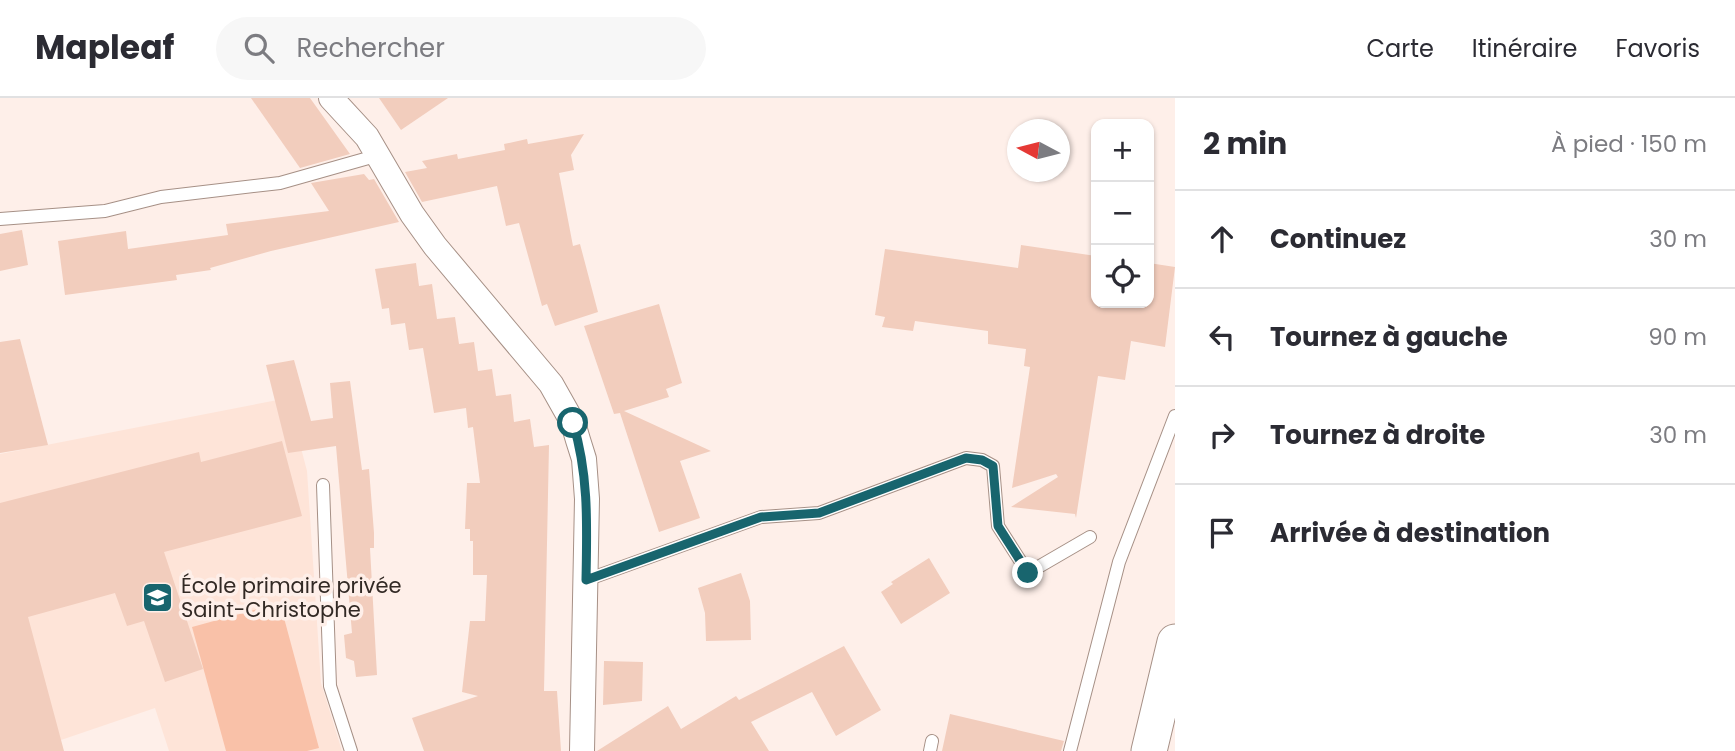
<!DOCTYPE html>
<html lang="fr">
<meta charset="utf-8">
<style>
:root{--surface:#fff;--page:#f7f7f7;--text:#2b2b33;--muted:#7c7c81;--line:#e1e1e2}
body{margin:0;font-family:Poppins,sans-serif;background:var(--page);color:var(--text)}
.controls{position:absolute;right:21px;top:21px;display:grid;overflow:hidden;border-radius:14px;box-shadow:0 2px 5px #0004}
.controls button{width:63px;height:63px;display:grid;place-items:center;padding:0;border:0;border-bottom:2px solid var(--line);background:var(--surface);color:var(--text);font:35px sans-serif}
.compass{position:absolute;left:1007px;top:21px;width:63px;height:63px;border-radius:50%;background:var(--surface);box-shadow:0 2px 5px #0004;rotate:277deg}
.stop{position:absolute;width:21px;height:21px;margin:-16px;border:5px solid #18656e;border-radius:50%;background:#fff}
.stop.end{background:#18656e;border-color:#fff;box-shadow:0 2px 7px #0008}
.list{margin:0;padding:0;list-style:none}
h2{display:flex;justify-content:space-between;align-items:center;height:91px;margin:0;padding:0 28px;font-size:30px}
h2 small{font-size:23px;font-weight:400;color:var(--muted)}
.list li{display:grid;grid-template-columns:46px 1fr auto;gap:21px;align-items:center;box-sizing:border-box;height:98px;padding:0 28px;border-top:2px solid var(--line)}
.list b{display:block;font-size:26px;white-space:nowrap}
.list em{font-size:23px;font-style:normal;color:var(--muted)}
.icon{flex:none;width:38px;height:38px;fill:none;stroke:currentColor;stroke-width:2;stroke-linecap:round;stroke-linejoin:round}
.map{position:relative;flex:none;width:1175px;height:653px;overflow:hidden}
header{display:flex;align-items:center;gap:42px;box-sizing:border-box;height:98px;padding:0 35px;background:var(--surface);border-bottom:2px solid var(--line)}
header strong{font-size:33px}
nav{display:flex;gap:38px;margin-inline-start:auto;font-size:24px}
.search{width:490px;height:63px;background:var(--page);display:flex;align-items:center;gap:18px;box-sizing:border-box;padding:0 24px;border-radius:38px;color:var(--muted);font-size:26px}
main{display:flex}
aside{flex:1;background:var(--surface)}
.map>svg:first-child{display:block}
.built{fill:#fee4d8}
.green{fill:#f9c1a8}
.building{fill:#f2cdbd}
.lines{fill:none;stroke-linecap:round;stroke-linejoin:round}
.service-casing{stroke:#a69086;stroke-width:14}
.minor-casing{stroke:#a69086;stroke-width:26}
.secondary-casing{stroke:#a69086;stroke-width:37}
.service{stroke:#fff;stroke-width:12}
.minor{stroke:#fff;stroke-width:24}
.secondary{stroke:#fff;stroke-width:35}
.route{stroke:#18656e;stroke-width:9}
.labels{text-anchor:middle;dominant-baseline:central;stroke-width:7;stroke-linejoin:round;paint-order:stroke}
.poi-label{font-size:21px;fill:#322924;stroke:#feefe9;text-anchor:start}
</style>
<header>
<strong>Mapleaf</strong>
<div class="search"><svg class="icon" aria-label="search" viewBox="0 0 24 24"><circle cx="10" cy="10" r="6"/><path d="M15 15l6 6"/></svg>Rechercher</div>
<nav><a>Carte</a><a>Itinéraire</a><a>Favoris</a></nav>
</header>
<main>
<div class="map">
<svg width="1175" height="653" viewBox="0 0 1175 653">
<rect width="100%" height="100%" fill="#feefe9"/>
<path class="built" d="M288 300 307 373 321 585 342 653H169L155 610 61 642 0 653V356Z"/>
<path class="green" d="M280 505 319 650 307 653H226L192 529Z"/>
<g class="building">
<path d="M251 0H310L350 56 300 70Z"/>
<path d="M379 0H448L401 32Z"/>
<path d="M584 36 571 57 574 72 559 75 573 148 580 146 598 214 555 228 547 206 542 208 519 125 506 128 497 88 422 104 405 74 427 70 422 63 457 56 458 61 505 52 504 46 527 41 528 46Z"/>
<path d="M364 76 369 82 374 81 399 124 271 153 210 170 211 172 176 177 177 182 65 197 58 143 126 133 128 151 228 137 226 126 329 113 311 85Z"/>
<path d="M22 132 28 167 0 173V136Z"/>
<path d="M1021 147 1096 158V205H1149V165L1175 169 1165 249 1131 243 1125 282 1098 278 1076 420 1075 416 1011 409 1058 379 1056 376 1012 390 1030 269 1024 268 1026 251 988 246V233L915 223 913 233 882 229 885 219 875 217 885 151 1018 170Z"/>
<path d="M416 165 419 188 432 186 437 221 455 219 459 246 474 244 478 273 492 271 496 298 511 296 514 324 530 321 534 349 549 347 544 593H557L561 653H424L412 620 478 598 462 594 470 523H485L487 477H473V443H470V431H465L467 385H480L473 329 468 330 466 310 434 315 423 250 409 252 405 225 391 227 389 210 382 211 375 171Z"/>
<path d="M659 206 682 285 666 291 669 299 624 313 711 353 680 363 700 420 659 434 620 315 614 316 584 228Z"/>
<path d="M20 241 48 347 0 355V244Z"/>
<path d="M294 262 311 323 333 320 330 285 350 283 362 372 369 371 374 435V450H370L377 577 356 579 354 563 346 560 344 537 352 535 336 348 288 355 266 267Z"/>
<path d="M282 343 302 418 164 454 203 571 165 584 144 523 127 528 115 495 28 519 64 653H0V405L199 354 201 364Z"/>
<path d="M929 460 950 495 901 526 881 494 893 486 891 484Z"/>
<path d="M741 475 750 503 751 542 706 543 705 515 698 490Z"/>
<path d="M844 548 881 612 836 638 812 594 751 624 769 653H597L668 608 681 631 736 598 739 602Z"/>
<path d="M604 563 643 564 642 603 603 607Z"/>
<path d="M950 616 1064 643 1061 653H942Z"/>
</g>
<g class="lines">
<defs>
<g id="service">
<path d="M0 121 105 113 161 99 280 85 379 57"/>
<path d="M323 387 330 588 351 653"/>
<path d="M586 482 761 419 819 415 966 360 982 362 993 368 998 428 1028 475 1090 439"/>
<path d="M930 653 932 643"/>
<path d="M1070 653 1119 464 1175 318"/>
</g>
<path id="minor" d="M331 0 367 39 412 116 435 148 551 286 573 325 578 342 584 361 587 401 582 653"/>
<path id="secondary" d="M1149 653 1175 544"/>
</defs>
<use href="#service" class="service-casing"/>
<use href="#minor" class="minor-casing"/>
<use href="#secondary" class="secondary-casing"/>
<use href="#service" class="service"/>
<use href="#minor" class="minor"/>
<use href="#secondary" class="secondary"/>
</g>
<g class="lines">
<path class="route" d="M573 325C589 377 587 428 586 482L761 419 819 415 966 360 982 362 993 368 998 428 1028 475"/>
</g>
<defs>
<symbol id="school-square" viewBox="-11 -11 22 22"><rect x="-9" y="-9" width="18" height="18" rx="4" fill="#18656e" stroke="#feefe9"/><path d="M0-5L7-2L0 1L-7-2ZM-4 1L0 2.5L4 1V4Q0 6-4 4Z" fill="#fff"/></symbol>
</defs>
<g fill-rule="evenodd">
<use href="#school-square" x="140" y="482" width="35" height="35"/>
</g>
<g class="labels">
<g class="poi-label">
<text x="181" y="487">École primaire privée<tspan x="181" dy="24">Saint-Christophe</tspan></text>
</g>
</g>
</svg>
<div class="controls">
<button>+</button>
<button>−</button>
<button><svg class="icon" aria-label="locate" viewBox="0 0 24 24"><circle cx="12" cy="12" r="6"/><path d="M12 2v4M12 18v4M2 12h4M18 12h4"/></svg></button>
</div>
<svg class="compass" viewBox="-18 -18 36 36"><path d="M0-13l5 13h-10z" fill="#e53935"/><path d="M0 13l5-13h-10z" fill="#7c7c81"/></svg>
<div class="stop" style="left:573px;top:325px"></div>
<div class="stop end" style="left:1028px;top:475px"></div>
</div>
<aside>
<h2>2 min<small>À pied · 150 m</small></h2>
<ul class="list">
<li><svg class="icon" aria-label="ahead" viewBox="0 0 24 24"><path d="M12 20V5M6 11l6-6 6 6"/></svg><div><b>Continuez</b></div><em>30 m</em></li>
<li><svg class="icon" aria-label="left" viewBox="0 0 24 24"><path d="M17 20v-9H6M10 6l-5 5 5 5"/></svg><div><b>Tournez à gauche</b></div><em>90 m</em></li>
<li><svg class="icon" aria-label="right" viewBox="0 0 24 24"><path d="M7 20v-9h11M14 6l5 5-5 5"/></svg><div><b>Tournez à droite</b></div><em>30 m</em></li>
<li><svg class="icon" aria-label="arrive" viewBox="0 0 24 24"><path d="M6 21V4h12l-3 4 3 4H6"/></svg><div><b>Arrivée à destination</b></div></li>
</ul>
</aside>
</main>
